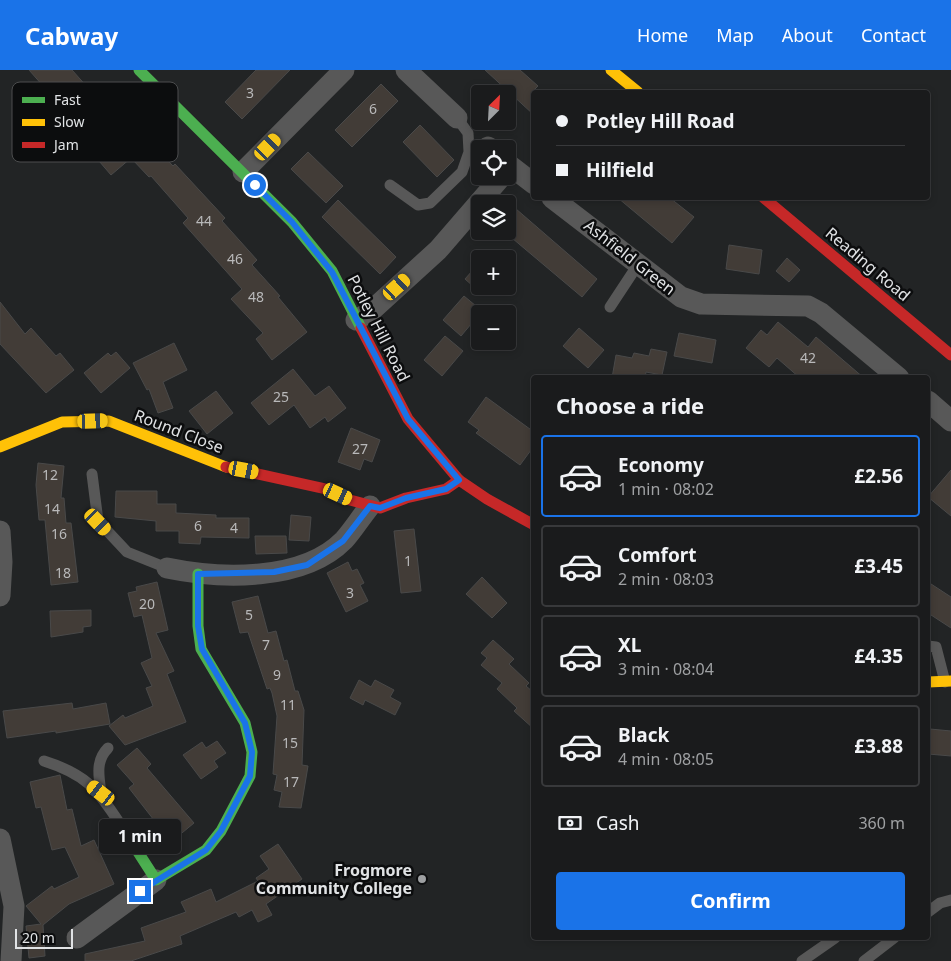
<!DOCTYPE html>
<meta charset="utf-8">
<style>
body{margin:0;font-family:"Noto Sans",sans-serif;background:#272829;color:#f1f3f6;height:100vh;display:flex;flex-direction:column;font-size:19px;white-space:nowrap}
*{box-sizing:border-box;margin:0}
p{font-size:16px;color:#9fa1a3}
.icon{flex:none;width:28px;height:28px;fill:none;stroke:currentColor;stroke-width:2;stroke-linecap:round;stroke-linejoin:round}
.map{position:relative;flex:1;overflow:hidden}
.details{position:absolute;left:531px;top:305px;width:399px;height:565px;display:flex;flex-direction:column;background:#1a1b1c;border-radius:5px;box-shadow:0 2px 8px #0003,0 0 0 1px #38393b}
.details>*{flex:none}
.top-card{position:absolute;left:531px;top:20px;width:399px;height:110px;border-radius:5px;box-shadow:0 2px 8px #0003,0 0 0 1px #38393b;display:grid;align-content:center;height:110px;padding:0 25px;background:#1a1b1c}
.needle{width:32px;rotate:24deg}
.fabs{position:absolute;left:471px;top:15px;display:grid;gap:10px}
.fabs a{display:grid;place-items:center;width:45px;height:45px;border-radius:5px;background:#1a1b1c;box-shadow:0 2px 8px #0003,0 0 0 1px #38393b;font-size:25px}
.scale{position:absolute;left:15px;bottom:12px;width:58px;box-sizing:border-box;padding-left:5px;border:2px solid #e1e3e5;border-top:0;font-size:14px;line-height:18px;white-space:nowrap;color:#e1e3e5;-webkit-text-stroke:4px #0c0d0e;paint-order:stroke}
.end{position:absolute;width:22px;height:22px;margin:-11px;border:6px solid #1a73e8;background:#fff;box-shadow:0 0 0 2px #fff}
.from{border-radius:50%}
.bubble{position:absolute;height:35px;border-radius:5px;background:#1a1b1c;box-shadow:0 2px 8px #0003,0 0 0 1px #38393b;font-size:16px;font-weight:700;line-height:35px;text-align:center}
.car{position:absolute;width:15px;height:30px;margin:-15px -8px;border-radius:6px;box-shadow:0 0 4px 1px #0007;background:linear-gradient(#f5c518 24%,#345 0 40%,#f5c518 0 76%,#345 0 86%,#f5c518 0)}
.top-card b{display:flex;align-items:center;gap:18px;height:48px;font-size:19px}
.top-card b+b{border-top:1px solid #38393b}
.top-card i{width:12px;height:12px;background:#f1f3f6}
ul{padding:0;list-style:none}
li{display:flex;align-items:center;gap:15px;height:82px;margin:0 10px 8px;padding:0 15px;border:2px solid #38393b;border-radius:5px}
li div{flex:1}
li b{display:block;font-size:19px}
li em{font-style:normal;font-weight:700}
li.current{border-color:#1a73e8}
li>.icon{width:45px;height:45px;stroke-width:1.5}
h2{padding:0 25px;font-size:22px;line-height:60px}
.pay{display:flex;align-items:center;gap:12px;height:55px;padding:0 25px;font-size:19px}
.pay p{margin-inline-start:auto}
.primary-button{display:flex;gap:10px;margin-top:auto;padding:10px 25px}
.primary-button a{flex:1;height:58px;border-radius:5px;background:#1a73e8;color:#fff;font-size:20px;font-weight:700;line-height:58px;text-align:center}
header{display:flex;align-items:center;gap:30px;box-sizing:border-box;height:70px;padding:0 25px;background:#1a73e8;color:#fff}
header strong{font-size:24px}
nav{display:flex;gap:28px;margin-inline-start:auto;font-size:18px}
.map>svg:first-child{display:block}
.building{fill:#423c37;stroke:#494949}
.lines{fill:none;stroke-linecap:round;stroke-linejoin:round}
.lane{stroke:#585858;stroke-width:11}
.street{stroke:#585858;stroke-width:21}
.fast{stroke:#4caf50;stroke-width:11}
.slow{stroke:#ffc107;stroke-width:11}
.jam{stroke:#c62828;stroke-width:11}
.route{stroke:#1a73e8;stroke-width:6}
.poi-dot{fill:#9ea0a2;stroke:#0c0d0e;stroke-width:2}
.labels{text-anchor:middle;stroke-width:5;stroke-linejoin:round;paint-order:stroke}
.number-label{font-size:14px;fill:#b9b9ba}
.street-label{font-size:16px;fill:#e1e3e5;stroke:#0c0d0e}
.poi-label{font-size:16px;font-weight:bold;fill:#e1e3e5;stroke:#0c0d0e;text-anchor:end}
.key{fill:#0c0d0e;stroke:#4c4d4e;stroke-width:1}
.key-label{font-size:14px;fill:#e1e3e5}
</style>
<header>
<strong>Cabway</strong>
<nav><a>Home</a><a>Map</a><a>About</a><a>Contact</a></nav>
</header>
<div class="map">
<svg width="951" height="891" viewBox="0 0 951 891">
<rect width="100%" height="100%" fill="#222425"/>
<g class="building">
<polygon points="29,0 72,0 129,64 135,60 152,80 155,77 173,96 175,94 225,148 222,151 257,190 252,195 280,226 278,227 307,262 272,290 256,269 263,263 231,229 242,219 183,153 188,148 151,106 149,107 131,88 111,105 99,91 107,83 81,55 78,59 66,45 58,52 48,41 45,43 32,28 44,17"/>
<polygon points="256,0 290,0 242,49 225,32"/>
<polygon points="485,0 520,0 538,16 534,20 534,45"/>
<polygon points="381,14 398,31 352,77 335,60"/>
<polygon points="420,55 454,90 437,107 403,72"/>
<polygon points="308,82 343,116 326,133 291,99"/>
<polygon points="618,128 670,128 694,147 672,173"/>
<polygon points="338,130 396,187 380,204 322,147"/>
<polygon points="508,132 597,209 582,227 506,163"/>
<polygon points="729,175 762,180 759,204 726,199"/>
<polygon points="787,188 800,200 789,212 776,201"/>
<polygon points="480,192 480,216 491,216 483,225 465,209"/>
<polygon points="464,226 482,241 461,266 443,250"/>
<polygon points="0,232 25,264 31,258 56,286 60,283 74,300 46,323 0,274"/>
<polygon points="778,252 808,277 816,267 864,308 800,308 777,288 769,297 746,278 761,260 767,265"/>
<polygon points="579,258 604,280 588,298 563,276"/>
<polygon points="679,263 716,270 712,293 674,286"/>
<polygon points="445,266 463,281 442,306 424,290"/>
<polygon points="174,273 187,300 163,312 173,338 158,343 149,319 147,320 133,293"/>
<polygon points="651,279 667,282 662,305 646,302 645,308 612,308 616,285 632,288 634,283 649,286"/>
<polygon points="116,282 130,298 101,323 84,303 108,283 111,286"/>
<polygon points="293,299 315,326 329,316 346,338 328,352 325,347 310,358 294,335 269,355 251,333"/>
<polygon points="216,321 233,343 207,364 189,341"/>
<polygon points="486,327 534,362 534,376 520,395 476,363 479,360 468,352"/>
<polygon points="351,358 380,370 372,392 364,389 360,400 338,392"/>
<polygon points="38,393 64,396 61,428 64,428 66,453 71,453 78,512 51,515 45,450 39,450 36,415"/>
<polygon points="951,400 951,446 928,427"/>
<polygon points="116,421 157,421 157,434 176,434 176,443 216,445 216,448 249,448 249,468 201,467 200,474 179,473 179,461 156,461 156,451 115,447"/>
<polygon points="291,445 311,447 309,471 289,470"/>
<polygon points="414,459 421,521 401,523 394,461"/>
<polygon points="255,466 286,466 287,483 256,484"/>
<polygon points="348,492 352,501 357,499 364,513 360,515 368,531 346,542 327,503"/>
<polygon points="482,507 507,533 492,548 466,524"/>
<polygon points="157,512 168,560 156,563 174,601 167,604 186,652 125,675 109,656 123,645 125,648 153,636 146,618 152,616 141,593 152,588 142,545 134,547 128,523 137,521 136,517"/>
<polygon points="928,512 951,527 951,558 928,543"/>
<polygon points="258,526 268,563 276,561 284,591 287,590 295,621 298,621 304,640 302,695 308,696 301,738 279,737 282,722 274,720 277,705 273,704 277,646 272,623 270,618 267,619 248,562 240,563 232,532"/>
<polygon points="91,540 91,556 83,557 83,562 51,567 50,541"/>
<polygon points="493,570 514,589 509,594 529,613 526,616 532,621 534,620 534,659 514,641 517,638 497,619 502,613 481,595 487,588 481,583"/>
<polygon points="359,610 371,617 375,610 394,620 390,627 401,633 395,645 365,630 363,635 350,628"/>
<polygon points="72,633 73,639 106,633 110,654 56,663 56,661 7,668 3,641"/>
<polygon points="930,659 951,661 951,686 928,684 928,666 930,667"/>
<polygon points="217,671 226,683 214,691 218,697 201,709 183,685 202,672 206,678"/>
<polygon points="137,678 151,694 147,698 194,753 171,772 129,718 134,714 117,695"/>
<polygon points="60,705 67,740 72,739 81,776 94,770 114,814 69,834 43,855 45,886 29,888 26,856 41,854 26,836 52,816 54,819 79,807 65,777 52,780 41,737 36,738 30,712"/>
<polygon points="278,774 302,809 266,834 272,845 258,852 252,840 239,847 236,842 180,866 182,874 131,891 85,891 85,884 145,871 141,858 186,842 181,832 211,819 216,832 258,811 256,808 269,799 260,786"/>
</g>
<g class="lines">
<g class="lane">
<polyline points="390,115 418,135 430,133 462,102 469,82 468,63 457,48"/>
<polyline points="610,237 639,193"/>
<polyline points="92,404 98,451 127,482 167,498"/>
<polyline points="928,576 936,577 945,612"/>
<path d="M44 691C85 704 97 718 120 754"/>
<path d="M101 723C99 707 95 691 108 678"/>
<polyline points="928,842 940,833 951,830"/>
<polyline points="802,891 835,868"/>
<polyline points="864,891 894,868"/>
</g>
<g class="street">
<polyline points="406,0 457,48"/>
<polyline points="488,77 491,79"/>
<polyline points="508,94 534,114"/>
<polyline points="243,102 344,0"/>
<polyline points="552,128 681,227 701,234 808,236 821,243 899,308"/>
<polyline points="356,250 370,242 438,180 502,106"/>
<polyline points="928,331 951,351"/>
<polyline points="0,461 2,492 0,526"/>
<path d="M167 498C220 509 303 512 344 470 353 460 361 447 370 436"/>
<polyline points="0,769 14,836 11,891"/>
<polyline points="77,868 156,810"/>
</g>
<g class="fast">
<polyline points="139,0 292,152 332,201 361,258"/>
<polyline points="120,754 156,810 206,780 221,761 250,706 252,682 245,653 201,579 198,556 198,504"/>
</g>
<g class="slow">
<polyline points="611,0 638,22"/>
<polyline points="0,377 62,352 109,351 226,397"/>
<polyline points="928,612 951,611"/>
</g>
<g class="jam">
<polyline points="764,128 951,285"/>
<polyline points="361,258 408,349 459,410 487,429 534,455"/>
<polyline points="226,397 326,419 350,430 380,438 406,428 446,419 459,410"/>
</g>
</g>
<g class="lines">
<polyline class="route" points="140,821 206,780 221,761 250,706 252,682 245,653 202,579 198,556 198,504 274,502 307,495 343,471 370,436 380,438 406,428 446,419 459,410 408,349 332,202 292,152 255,115"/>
</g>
<circle class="poi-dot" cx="422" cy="809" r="5"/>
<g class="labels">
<g class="number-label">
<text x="250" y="28">3</text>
<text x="373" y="44">6</text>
<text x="204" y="156">44</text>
<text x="235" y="194">46</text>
<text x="256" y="232">48</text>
<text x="808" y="293">42</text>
<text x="281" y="332">25</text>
<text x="360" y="384">27</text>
<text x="50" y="410">12</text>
<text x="52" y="444">14</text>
<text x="198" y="461">6</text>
<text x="234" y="463">4</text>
<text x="59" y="469">16</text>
<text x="408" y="496">1</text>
<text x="63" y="508">18</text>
<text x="350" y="528">3</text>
<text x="147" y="539">20</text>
<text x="249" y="550">5</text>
<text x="266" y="580">7</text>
<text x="277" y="610">9</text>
<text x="288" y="640">11</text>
<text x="290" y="678">15</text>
<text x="291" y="717">17</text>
</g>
<g class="street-label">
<text transform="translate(630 187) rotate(38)" y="6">Ashfield Green</text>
<text transform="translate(868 194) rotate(40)" y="6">Reading Road</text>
<text transform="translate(379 258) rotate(63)" y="6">Potley Hill Road</text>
<text transform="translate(179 361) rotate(21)" y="6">Round Close</text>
</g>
<g class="poi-label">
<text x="412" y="806">Frogmore<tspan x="412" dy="18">Community College</tspan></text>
</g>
</g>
<rect x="12" y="12" width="166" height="80" rx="8" class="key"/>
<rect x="22" y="27" width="23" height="6" fill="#4caf50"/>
<rect x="22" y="49" width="23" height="7" fill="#ffc107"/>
<rect x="22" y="72" width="23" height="6" fill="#c62828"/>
<g class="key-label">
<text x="54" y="35">Fast</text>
<text x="54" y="57">Slow</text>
<text x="54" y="80">Jam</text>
</g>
</svg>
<div class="fabs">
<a><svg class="needle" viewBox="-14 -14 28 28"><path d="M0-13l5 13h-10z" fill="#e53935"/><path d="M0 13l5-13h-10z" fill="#9fa1a3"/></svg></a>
<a><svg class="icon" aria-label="locate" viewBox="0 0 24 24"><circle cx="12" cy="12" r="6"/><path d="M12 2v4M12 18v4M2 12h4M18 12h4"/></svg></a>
<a><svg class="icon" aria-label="layers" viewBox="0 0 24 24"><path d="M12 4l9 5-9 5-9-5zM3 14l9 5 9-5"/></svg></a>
<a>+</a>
<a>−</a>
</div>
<div class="scale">20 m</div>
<i class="end from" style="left:255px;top:115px"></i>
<i class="end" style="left:140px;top:821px"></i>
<div class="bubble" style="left:99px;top:749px;width:82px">1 min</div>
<i class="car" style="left:268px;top:77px;rotate:44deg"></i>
<i class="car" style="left:397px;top:217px;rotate:48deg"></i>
<i class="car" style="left:93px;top:351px;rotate:88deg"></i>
<i class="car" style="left:244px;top:400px;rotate:101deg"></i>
<i class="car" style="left:338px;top:424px;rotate:115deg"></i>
<i class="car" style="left:98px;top:452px;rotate:136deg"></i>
<i class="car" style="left:101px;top:723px;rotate:307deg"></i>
<div class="top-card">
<b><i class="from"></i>Potley Hill Road</b>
<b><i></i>Hilfield</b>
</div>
<section class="details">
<h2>Choose a ride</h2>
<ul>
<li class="current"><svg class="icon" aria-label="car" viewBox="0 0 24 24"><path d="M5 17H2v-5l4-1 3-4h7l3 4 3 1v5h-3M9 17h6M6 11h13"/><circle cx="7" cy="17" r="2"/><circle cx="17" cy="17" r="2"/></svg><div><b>Economy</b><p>1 min · 08:02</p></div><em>£2.56</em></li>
<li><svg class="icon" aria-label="car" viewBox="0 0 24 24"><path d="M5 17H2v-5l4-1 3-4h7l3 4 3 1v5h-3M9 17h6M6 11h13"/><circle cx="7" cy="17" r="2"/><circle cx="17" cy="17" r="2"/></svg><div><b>Comfort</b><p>2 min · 08:03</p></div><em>£3.45</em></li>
<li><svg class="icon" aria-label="car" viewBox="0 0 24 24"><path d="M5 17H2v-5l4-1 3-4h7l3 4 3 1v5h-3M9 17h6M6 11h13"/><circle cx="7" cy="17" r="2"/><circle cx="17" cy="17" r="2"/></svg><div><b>XL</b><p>3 min · 08:04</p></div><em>£4.35</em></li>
<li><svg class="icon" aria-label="car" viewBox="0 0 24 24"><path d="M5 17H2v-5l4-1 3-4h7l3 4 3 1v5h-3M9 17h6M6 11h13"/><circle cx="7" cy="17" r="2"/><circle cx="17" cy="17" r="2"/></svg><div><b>Black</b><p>4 min · 08:05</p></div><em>£3.88</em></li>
</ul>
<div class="pay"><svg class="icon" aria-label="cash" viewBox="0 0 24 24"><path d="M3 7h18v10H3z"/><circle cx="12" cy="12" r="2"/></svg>Cash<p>360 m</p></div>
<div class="primary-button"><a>Confirm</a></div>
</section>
</div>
